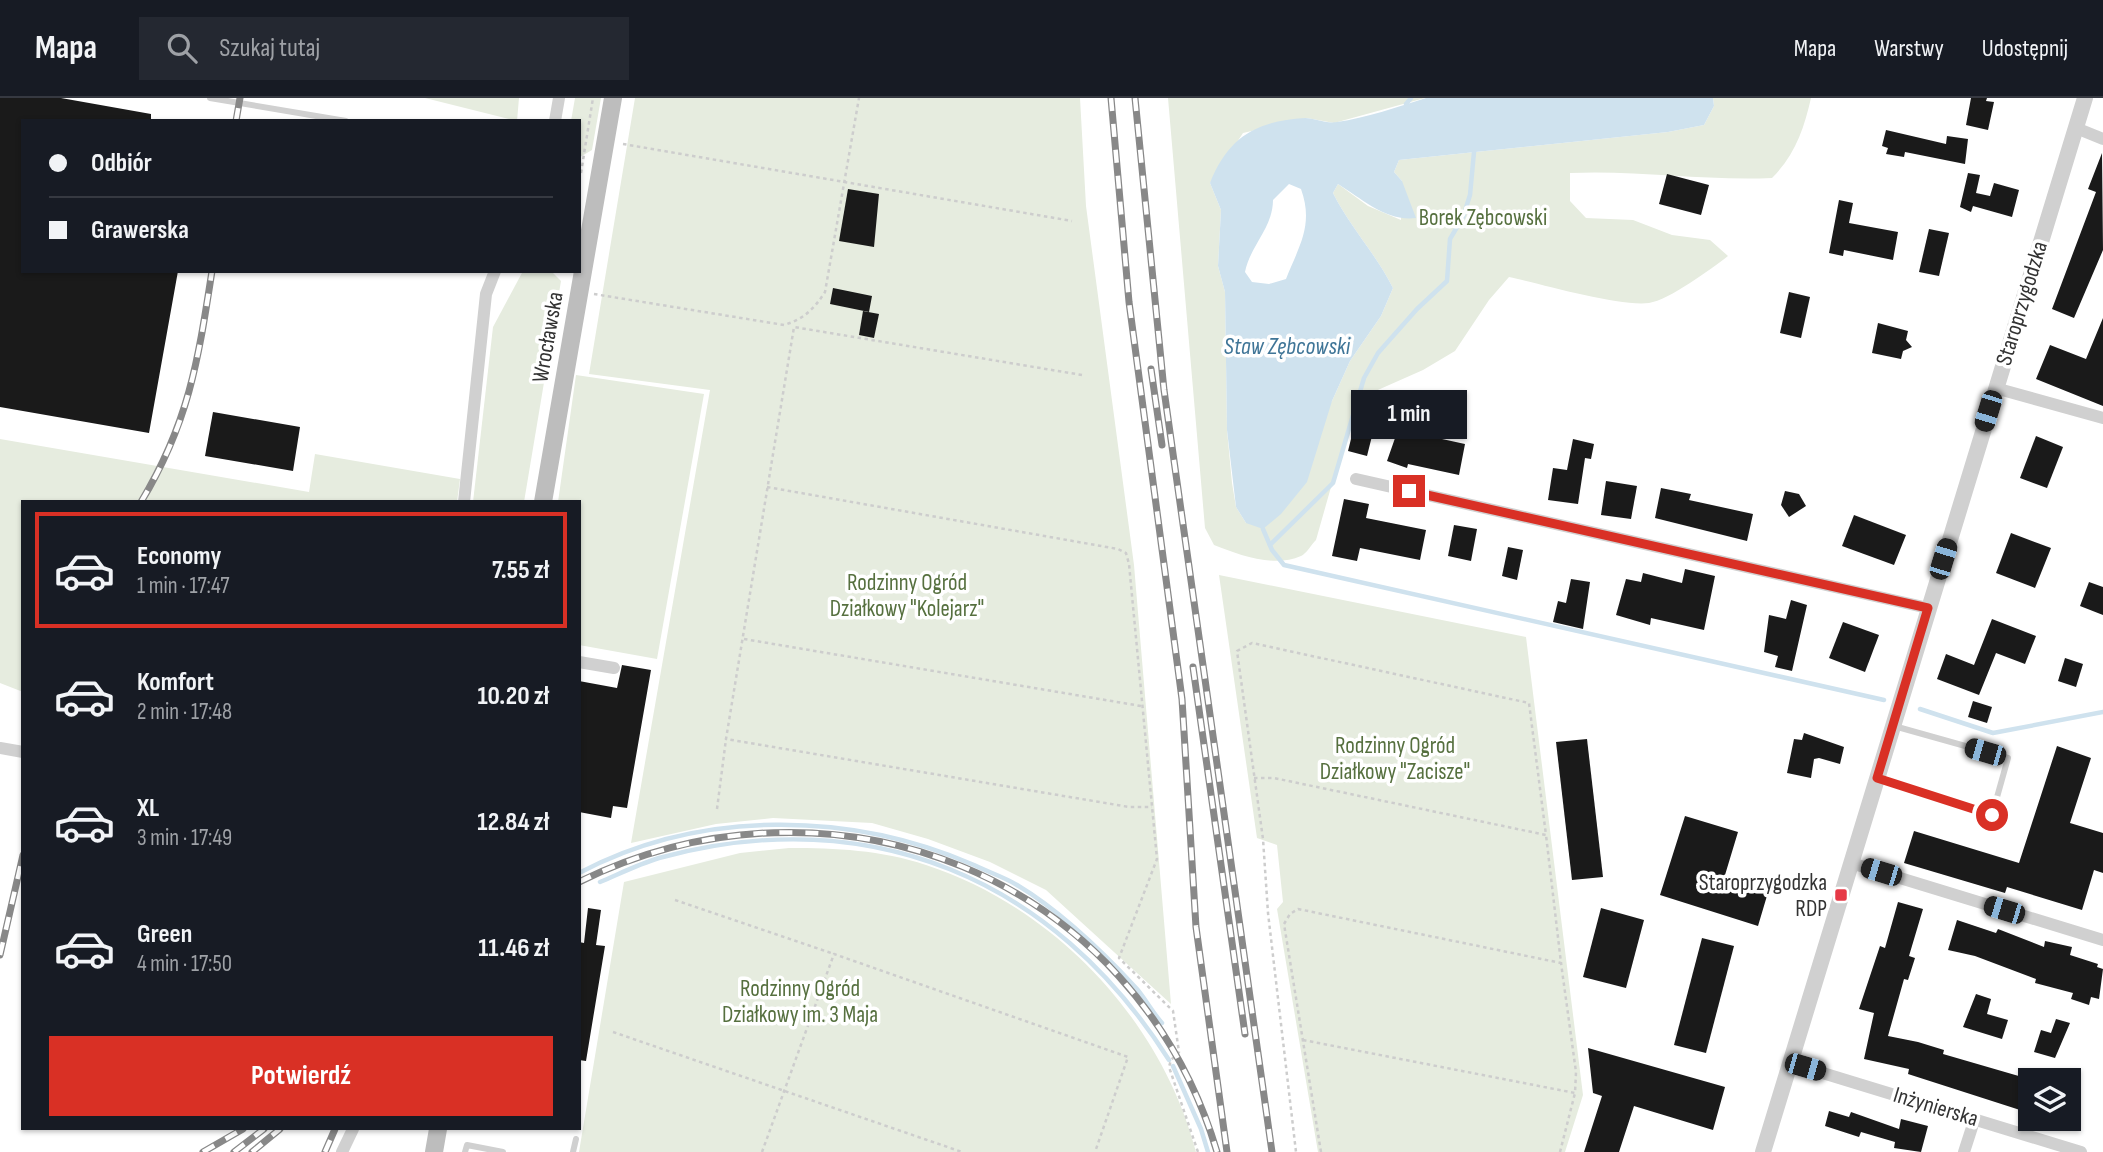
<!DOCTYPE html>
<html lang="pl">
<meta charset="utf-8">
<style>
body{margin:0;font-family:"Sofia Sans Condensed",sans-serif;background:#242831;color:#f1f3f6;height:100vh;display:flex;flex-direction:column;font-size:26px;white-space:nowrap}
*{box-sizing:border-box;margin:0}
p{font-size:23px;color:#9ea1a6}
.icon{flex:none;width:38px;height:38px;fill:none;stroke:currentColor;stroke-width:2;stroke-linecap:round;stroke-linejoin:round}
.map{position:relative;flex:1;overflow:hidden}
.sheet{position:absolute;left:21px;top:402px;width:560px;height:630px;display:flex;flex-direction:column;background:#171b24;border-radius:0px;box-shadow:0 2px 5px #0004}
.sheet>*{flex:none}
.banner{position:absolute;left:21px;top:21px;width:560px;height:154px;border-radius:0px;box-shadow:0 2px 5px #0004;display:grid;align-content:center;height:154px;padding:0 28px;background:#171b24}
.tools{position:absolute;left:2018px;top:970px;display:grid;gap:14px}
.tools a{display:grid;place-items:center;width:63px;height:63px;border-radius:0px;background:#171b24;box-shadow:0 2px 5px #0004;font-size:35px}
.end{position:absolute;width:32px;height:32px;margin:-16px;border:9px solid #d93025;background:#fff;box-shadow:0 0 0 4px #fff}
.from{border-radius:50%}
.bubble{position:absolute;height:49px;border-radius:0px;background:#171b24;box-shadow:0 2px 5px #0004;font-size:23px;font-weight:700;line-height:49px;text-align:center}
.car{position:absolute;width:21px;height:42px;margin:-21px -10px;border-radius:9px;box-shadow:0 0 5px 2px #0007;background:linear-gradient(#222 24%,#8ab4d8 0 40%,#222 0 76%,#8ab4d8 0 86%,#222 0)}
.banner b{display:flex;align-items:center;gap:24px;height:66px;font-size:26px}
.banner b+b{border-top:2px solid #363941}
.banner i{width:18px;height:18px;background:#f1f3f6}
ul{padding:12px 0 0;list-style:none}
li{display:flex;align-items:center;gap:21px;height:116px;margin:0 14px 10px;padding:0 14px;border:4px solid transparent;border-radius:0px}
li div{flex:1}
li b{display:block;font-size:26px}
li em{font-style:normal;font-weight:700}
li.on{border-color:#d93025}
li>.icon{width:63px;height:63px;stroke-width:1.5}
.cta{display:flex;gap:14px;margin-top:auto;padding:14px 28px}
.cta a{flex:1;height:80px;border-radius:0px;background:#d93025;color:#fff;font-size:28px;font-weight:700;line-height:80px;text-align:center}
header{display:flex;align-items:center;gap:42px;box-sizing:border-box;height:98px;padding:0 35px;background:#171b24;border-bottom:2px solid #363941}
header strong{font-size:33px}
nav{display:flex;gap:38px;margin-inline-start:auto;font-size:24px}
.search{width:490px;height:63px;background:#242831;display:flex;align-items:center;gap:18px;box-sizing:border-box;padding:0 24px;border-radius:0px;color:#9ea1a6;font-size:26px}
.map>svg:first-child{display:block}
.green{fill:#e6ecdf}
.water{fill:#cfe2ee;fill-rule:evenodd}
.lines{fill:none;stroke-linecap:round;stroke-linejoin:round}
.stream{stroke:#cfe2ee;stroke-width:4.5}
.building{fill:#1a1a1a}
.path{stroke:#cdcdcd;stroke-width:2.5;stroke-dasharray:3.5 3.5;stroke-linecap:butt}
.service{stroke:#d0d0d0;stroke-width:6}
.minor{stroke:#d0d0d0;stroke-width:12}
.tertiary{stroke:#d0d0d0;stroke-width:16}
.secondary{stroke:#bdbdbd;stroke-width:18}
.rail-casing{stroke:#888;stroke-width:7}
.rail{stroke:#fff;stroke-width:4.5;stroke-dasharray:13;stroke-linecap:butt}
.route{stroke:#d93025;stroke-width:9}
.poi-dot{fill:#e63946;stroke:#fff;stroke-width:2.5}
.labels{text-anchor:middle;stroke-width:7;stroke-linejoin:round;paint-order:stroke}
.park-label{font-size:23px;fill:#56703f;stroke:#fff}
.street-label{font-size:23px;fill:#333;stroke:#fff}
.poi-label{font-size:23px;fill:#333;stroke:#fff;text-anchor:end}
.water-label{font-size:24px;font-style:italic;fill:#3f7597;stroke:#fff}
</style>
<header>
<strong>Mapa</strong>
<div class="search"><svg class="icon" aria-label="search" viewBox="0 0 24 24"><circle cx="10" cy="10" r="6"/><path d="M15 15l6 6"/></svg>Szukaj tutaj</div>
<nav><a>Mapa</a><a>Warstwy</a><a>Udostępnij</a></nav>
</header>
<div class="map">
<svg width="2103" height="1054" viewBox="0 0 2103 1054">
<rect width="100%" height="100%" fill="#fff"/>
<g class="green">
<polygon points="425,0 519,0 517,23"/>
<polygon points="575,0 601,0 592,52 580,59 579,23 571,23"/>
<polygon points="635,0 1080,0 1086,108 1134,467 1171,906 1046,792 990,764 928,741 872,725 773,720 716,726 631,745 710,292 589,276"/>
<path d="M1168 0H1425L1334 25 1307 20 1243 35 1210 85 1221 112 1218 168 1225 194 1227 332 1232 385 1236 409 1246 425 1332 303 1350 263 1381 218 1393 190C1376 156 1350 129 1333 95L1338 86 1368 108 1401 122 1402 83 1394 74 1399 62 1668 34 1704 27 1714 8 1713 0H1811C1804 31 1795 57 1772 80 1705 83 1638 72 1570 75V103L1586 120 1633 122 1672 137 1710 142 1728 158C1711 171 1669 202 1649 205 1620 209 1541 186 1509 179L1489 202 1455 253 1423 272 1371 295 1354 308 1316 442C1311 447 1306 456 1301 458 1274 470 1239 457 1214 447L1205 430Z"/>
<polygon points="523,173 551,173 561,183 524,404 473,404 493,229"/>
<polygon points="576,277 704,296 657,561 579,547 579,404 558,404"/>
<polygon points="0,341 309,394 315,356 460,381 457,404 23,404 23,594 0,585"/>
<polygon points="1219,477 1526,539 1583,997 1565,1054 1318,1054 1277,811 1283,804 1277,747 1257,740"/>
<path d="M789 750C836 750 881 752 926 767 1055 809 1162 923 1196 1054H579L624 784 740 755Z"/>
</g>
<path class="water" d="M1426 0H1713L1714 8 1704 27 1668 34 1399 62 1394 74 1402 83 1416 120C1387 124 1362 101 1338 86L1333 95C1350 129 1376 156 1393 190L1381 218 1350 263 1332 303 1307 384 1281 416 1263 431 1246 425 1236 409 1227 332 1225 194 1218 168 1221 112 1210 85C1228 40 1255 23 1305 20 1315 20 1326 26 1337 24 1366 20 1397 9 1426 0ZM1289 86 1301 91C1314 127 1299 148 1286 181L1269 186 1252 184 1245 174C1250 148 1273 130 1273 102Z"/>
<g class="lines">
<g class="stream">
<polyline points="1406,6 1411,0"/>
<polyline points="1263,431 1272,452 1284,467 1884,602"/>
<polyline points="1270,447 1333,385 1364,280 1378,255 1417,211 1447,183 1450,141 1463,119 1470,97 1474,54"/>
<polyline points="1920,611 1993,635 2103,614"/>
<path d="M579 775C700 711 850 713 974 767 988 774 1004 779 1017 787 1062 814 1102 853 1137 891 1146 902 1153 915 1162 925"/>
<path d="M600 784C619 776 639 766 659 760 869 703 1053 779 1169 962"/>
<polyline points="1173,968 1201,1031 1208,1054"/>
</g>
</g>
<g class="building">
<polygon points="0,0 61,0 151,16 151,23 23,23 23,173 178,173 149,335 0,309"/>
<polygon points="1971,0 1987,0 1986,3 1994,4 1988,32 1966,27"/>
<polygon points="1886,32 1946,46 1947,38 1968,41 1965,66 1905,54 1904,59 1886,56 1888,50 1882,48"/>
<polygon points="2102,55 2103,152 2074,220 2052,211 2096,94 2088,91"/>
<polygon points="1968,75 1980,77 1976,95 1990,98 1994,85 2019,92 2012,119 1973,108 1971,114 1960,109"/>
<polygon points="1667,76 1709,87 1701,117 1659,106"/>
<polygon points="848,91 879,96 874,149 839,143"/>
<polygon points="1839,102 1853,105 1849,125 1898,134 1893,162 1844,152 1843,158 1829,155"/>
<polygon points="1929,131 1949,135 1939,178 1919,174"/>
<polygon points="833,190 872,198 869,214 830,206"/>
<polygon points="1789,194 1810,199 1801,240 1780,235"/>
<polygon points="863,213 879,216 874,240 859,237"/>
<polygon points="2103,220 2103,308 2036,281 2050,247 2086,261"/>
<polygon points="1878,225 1908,233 1906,242 1912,249 1903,253 1901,261 1872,255"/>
<polygon points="213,314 300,329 293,373 205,358"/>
<polygon points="1357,317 1376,322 1367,358 1348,353"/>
<polygon points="1401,323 1421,330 1419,336 1465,346 1459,377 1408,366 1407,370 1387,363"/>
<polygon points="2036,338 2063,349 2047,390 2020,380"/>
<polygon points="1573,341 1594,346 1591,361 1585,360 1578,406 1548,402 1553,370 1567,372"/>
<polygon points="1606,383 1637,388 1631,421 1601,417"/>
<polygon points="1661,390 1691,396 1689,402 1753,416 1747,443 1655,420"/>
<polygon points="1785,393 1799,396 1806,408 1789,419 1781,407"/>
<polygon points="1344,401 1369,406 1366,420 1426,432 1420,462 1360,450 1357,463 1332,458"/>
<polygon points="1854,417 1906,437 1894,467 1842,448"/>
<polygon points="1454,427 1477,431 1471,463 1448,458"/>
<polygon points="2011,435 2051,450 2035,490 1996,475"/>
<polygon points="1508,449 1523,452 1517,482 1502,478"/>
<polygon points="1685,471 1715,478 1704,532 1651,520 1650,527 1616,517 1626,481 1641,484 1643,475 1682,485"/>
<polygon points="1571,481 1590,484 1583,531 1553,524 1558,503 1566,505"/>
<polygon points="2089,484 2103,489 2103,517 2080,508"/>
<polygon points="1791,502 1807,507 1792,573 1775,569 1778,558 1764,554 1769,517 1786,521"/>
<polygon points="1992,521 2036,538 2025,566 1996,555 1979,597 1937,581 1946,556 1974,567"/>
<polygon points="1843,524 1879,537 1865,574 1829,560"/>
<polygon points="2065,560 2083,566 2076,589 2058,583"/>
<polygon points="622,567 651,572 627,710 613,708 611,720 579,714 579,583 617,590"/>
<polygon points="1973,603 1992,609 1987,625 1968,619"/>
<polygon points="1804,635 1844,649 1840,666 1819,660 1814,661 1811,680 1787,675 1794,641 1802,642"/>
<polygon points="1587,641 1603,779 1572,782 1556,644"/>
<polygon points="2057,648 2091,660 2070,725 2103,735 2103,775 2094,772 2082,812 2007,789 2005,795 1904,765 1914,733 2019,765"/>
<polygon points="1685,718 1738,734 1725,777 1769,791 1758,828 1660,797"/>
<polygon points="1898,804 1923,811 1909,858 1915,860 1908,882 1904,881 1888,938 1918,944 1944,952 1943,956 2029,981 2020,1012 1908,976 1909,971 1864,961 1874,915 1859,911 1880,848 1885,850"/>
<polygon points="588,810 601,812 596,847 605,848 586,963 579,962 579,844 584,845"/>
<polygon points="1601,810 1644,822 1626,890 1583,879"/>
<polygon points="1957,822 1996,835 1998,831 2044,849 2045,843 2072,849 2070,857 2098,866 2097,869 2103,871 2099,901 2091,899 2089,907 2071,901 2073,895 2035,885 2036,881 1975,858 1948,852"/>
<polygon points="1702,840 1734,848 1706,955 1674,947"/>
<polygon points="1976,896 1991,901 1987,916 2008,922 2002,941 1963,929"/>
<polygon points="2056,921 2070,925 2055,960 2034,954 2041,932 2051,935"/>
<polygon points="1588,950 1725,989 1713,1032 1634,1008 1619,1054 1584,1054 1602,998 1593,995"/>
<polygon points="1829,1013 1849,1019 1851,1014 1899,1031 1901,1021 1928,1028 1921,1054 1894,1050 1895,1044 1861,1034 1859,1039 1825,1028"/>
</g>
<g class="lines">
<g class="path">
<polyline points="623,46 1072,123"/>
<polyline points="581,75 593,0"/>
<path d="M594 196 784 227C804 221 814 211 825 194L859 0"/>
<polyline points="1082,277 794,229 726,641 1129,709 1152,709"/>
<polyline points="767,389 1118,451 1126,455 1129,466 1157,761 1119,860 1173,913 1179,954 1171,962 1169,969 1198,1054"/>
<polyline points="744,541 1141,608"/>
<polyline points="1254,680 1274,680 1546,737 1529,605 1252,545 1237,553 1263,741 1268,815 1296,1054"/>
<polyline points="717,711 726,641"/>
<polyline points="675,802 834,856"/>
<polyline points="613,934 962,1054"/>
<polyline points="1303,942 1575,995 1576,974 1561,865"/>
<polyline points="762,1054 834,856 1128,959 1095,1054"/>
<polyline points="1321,1054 1284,826 1290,816 1298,811 1561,865 1546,737"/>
<polyline points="1560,1054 1575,995"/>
</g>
<g class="service">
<polyline points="210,0 346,23"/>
<polyline points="1879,681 1992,717 2008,660 1894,628"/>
<polyline points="465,1054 467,1047 503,1054"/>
<polyline points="573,1054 576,1041"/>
</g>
<g class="minor">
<polyline points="555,23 559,0"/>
<polyline points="2076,30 2103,41"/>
<polyline points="1995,290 2103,320"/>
<polyline points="1356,381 1928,510"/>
<polyline points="464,404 486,196 495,173"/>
<polyline points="579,564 614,570"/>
<polyline points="0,650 23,654"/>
<polyline points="1851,765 2103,842"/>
<polyline points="1790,965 2081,1054"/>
<polyline points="342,1054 353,1031"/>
<polyline points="1964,1054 1975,1020"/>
</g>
<polyline class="tertiary" points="1763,1054 2085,0"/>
<g class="secondary">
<polyline points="543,404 613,0"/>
<polyline points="434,1054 438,1031"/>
</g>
<g class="rail-casing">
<g id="rail">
<polyline points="1111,0 1129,204 1182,601 1196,829 1227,1054"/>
<polyline points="1135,0 1164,292 1272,1054"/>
<polyline points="236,23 240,0"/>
<polyline points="1151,271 1162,347"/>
<path d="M141 404C189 324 198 263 212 173"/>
<polyline points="1193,569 1245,936"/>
<path d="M579 784C833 659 1135 778 1217 1054"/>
<polyline points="0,857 23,757"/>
<polyline points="203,1054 243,1031"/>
<polyline points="234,1054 264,1031"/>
<polyline points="252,1054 280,1031"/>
<polyline points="325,1054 335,1031"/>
</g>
</g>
<use href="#rail" class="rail"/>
</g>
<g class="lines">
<polyline class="route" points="1409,393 1928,510 1877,680 1992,717"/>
</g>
<rect class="poi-dot" x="1834" y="790" width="14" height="14" rx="3.5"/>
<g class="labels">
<g class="park-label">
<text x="1483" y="127">Borek Zębcowski</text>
<text x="907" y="492">Rodzinny Ogród<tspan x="907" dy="26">Działkowy "Kolejarz"</tspan></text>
<text x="1395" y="655">Rodzinny Ogród<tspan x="1395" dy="26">Działkowy "Zacisze"</tspan></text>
<text x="800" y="898">Rodzinny Ogród<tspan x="800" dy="26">Działkowy im. 3 Maja</tspan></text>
</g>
<g class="street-label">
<text transform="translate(2021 205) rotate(-73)" y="8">Staroprzygodzka</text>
<text transform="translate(547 239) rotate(-80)" y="8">Wrocławska</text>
<text transform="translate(1936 1008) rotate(17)" y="8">Inżynierska</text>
</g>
<g class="poi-label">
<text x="1827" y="792">Staroprzygodzka<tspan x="1827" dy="26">RDP</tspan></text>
</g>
<g class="water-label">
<text x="1287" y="256">Staw Zębcowski</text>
</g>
</g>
</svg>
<div class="tools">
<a><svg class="icon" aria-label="layers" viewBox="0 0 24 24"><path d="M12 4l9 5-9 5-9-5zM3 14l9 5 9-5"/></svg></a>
</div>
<i class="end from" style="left:1992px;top:717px"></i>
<i class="end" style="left:1409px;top:393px"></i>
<div class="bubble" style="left:1351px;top:292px;width:116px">1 min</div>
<i class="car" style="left:1988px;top:313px;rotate:197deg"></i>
<i class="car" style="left:1943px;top:461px;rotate:17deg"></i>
<i class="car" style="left:1985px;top:654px;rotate:286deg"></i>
<i class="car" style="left:1881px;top:774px;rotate:287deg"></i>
<i class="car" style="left:2004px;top:812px;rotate:287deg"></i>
<i class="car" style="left:1805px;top:969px;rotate:106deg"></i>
<div class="banner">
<b><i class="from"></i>Odbiór</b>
<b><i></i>Grawerska</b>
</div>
<section class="sheet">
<ul>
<li class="on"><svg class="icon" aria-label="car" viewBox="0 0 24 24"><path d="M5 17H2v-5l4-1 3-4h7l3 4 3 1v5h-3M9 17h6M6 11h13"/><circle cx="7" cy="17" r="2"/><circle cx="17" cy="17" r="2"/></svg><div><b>Economy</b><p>1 min · 17:47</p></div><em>7.55 zł</em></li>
<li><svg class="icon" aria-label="car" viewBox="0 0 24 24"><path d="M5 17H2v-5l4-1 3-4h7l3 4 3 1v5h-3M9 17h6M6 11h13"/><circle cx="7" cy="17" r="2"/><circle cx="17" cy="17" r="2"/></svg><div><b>Komfort</b><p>2 min · 17:48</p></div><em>10.20 zł</em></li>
<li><svg class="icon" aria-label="car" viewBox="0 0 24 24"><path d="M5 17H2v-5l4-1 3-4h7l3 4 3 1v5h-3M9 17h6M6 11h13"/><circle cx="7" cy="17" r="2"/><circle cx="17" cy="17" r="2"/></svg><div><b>XL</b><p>3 min · 17:49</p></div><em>12.84 zł</em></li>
<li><svg class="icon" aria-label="car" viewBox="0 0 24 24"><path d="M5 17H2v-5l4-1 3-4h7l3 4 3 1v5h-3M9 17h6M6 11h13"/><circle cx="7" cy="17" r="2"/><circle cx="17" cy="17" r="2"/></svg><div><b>Green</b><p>4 min · 17:50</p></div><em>11.46 zł</em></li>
</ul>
<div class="cta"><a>Potwierdź</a></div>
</section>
</div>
